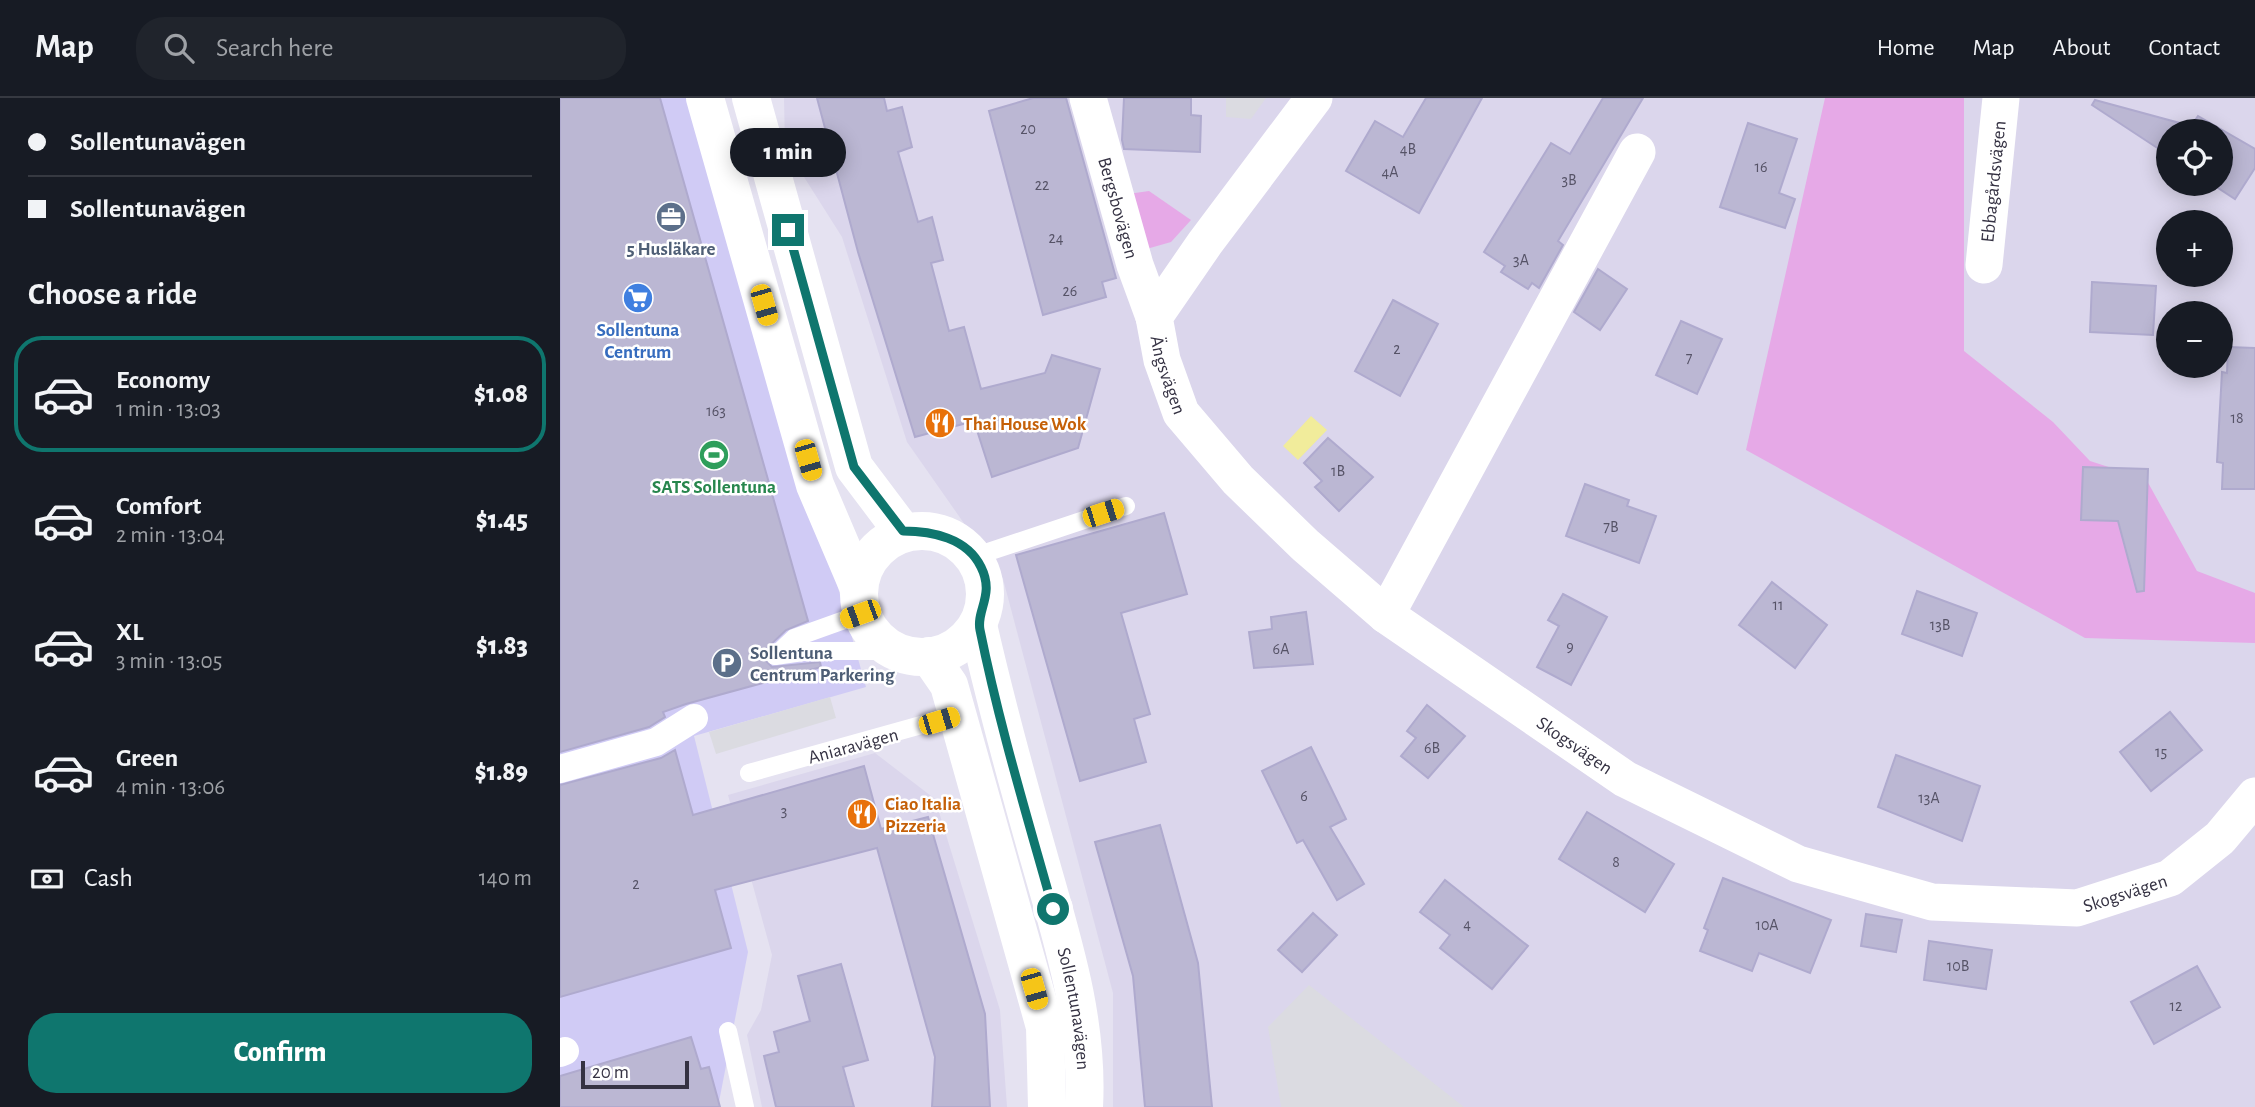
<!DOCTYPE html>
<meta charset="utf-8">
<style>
body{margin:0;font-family:"Alegreya Sans",sans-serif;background:#20242c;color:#f1f3f6;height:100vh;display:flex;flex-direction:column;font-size:26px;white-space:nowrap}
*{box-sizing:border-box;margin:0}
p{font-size:23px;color:#9ea1a6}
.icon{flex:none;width:38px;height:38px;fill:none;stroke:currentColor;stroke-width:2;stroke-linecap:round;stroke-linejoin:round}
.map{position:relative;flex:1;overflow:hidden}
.details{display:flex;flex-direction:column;background:#171b24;width:560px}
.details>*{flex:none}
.hud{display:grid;align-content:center;height:154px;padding:0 28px;background:#171b24}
.buttons{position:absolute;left:1596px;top:21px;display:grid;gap:14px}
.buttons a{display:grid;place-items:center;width:77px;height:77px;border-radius:50%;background:#171b24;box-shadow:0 4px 18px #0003;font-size:35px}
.scale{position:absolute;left:21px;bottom:18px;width:108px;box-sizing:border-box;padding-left:7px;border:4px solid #353243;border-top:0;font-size:19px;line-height:24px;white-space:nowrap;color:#353243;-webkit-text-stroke:5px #fff;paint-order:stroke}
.end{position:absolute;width:32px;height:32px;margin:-16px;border:9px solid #0f766e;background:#fff;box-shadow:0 0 0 4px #fff}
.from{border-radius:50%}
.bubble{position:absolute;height:49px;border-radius:24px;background:#171b24;box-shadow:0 4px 18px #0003;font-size:23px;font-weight:800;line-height:49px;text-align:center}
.car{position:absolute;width:21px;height:42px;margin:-21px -10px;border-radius:9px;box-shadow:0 0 5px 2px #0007;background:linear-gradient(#f5c518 24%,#345 0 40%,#f5c518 0 76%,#345 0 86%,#f5c518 0)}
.hud b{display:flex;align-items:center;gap:24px;height:66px;font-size:26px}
.hud b+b{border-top:2px solid #363941}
.hud i{width:18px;height:18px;background:#f1f3f6}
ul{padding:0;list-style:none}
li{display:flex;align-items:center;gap:21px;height:116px;margin:0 14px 10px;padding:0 14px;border:4px solid transparent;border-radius:28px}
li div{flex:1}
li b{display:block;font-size:26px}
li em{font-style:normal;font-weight:800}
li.active{border-color:#0f766e}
li>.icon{width:63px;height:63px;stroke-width:1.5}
h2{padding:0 28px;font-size:32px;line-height:84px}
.pay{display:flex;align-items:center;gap:18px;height:77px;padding:0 28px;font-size:26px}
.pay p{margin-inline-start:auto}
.cta{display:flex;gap:14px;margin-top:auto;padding:14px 28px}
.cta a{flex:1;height:80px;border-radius:28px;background:#0f766e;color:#fff;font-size:28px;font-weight:800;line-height:80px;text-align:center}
header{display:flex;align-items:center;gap:42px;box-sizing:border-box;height:98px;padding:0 35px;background:#171b24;border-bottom:2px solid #363941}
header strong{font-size:33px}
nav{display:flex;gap:38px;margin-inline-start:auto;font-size:24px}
.search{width:490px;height:63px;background:#20242c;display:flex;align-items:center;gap:18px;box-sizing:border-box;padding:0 24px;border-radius:28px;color:#9ea1a6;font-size:26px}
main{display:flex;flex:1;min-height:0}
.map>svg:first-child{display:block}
.residential{fill:#dbd6ec;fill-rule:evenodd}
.commercial{fill:#d0cbf5}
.green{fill:#e6a9e7}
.parking{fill:#dbdbe1}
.water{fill:#f1ec9b}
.building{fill:#bbb7d3;stroke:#afaace;stroke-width:2}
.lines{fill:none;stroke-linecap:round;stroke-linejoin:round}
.service{stroke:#fff;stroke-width:18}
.pedestrian{stroke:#fff;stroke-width:28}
.minor{stroke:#fff;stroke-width:37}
.tertiary{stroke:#fff;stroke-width:38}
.route{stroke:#0f766e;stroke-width:9}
.labels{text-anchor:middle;stroke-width:5;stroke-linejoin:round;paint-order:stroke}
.number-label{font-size:16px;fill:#565367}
.street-label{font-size:19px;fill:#353243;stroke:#fff}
.service-label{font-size:19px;font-weight:bold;fill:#4e5e75;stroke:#fff}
.shop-label{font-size:19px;font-weight:bold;fill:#366cbe;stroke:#fff}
.food-label{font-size:19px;font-weight:bold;fill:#c56008;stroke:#fff;text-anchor:start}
.leisure-label{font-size:19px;font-weight:bold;fill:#27864d;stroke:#fff}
</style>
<header>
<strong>Map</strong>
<div class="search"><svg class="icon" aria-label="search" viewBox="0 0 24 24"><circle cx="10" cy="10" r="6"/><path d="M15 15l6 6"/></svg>Search here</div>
<nav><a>Home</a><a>Map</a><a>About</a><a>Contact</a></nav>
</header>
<main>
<section class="details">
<div class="hud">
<b><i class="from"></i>Sollentunavägen</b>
<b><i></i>Sollentunavägen</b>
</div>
<h2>Choose a ride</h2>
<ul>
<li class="active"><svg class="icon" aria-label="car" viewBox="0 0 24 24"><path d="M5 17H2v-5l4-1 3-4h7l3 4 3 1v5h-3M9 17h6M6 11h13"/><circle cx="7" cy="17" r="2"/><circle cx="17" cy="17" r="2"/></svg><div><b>Economy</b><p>1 min · 13:03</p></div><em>$1.08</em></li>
<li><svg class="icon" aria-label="car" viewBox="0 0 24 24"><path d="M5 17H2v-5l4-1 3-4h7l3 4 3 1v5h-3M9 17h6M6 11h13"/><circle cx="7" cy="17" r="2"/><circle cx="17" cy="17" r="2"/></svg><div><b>Comfort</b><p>2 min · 13:04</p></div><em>$1.45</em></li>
<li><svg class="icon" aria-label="car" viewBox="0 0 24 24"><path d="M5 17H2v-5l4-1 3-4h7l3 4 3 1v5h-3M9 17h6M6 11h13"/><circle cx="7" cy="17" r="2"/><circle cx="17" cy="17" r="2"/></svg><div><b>XL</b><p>3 min · 13:05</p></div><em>$1.83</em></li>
<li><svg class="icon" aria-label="car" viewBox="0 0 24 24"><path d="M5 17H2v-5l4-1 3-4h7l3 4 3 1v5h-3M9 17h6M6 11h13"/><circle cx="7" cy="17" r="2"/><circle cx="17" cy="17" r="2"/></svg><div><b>Green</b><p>4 min · 13:06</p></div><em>$1.89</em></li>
</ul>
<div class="pay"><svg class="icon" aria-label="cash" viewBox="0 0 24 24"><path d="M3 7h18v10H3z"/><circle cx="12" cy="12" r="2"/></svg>Cash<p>140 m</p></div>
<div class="cta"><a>Confirm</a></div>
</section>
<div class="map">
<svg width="1695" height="1009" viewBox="0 0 1695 1009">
<rect width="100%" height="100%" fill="#e5e2f1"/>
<g class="residential">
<path d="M224 0H1695V1009H553V895L443 481 347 344 282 139 225 49ZM1608 33H1661V86H1608ZM1608 124H1661V177H1608ZM1608 215H1661V268H1608Z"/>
<polygon points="315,655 375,701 440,912 447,1009 202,1009 187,937 201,912 212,857 168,697"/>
</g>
<polygon class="commercial" points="0,0 140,0 306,589 134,638 188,854 158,1009 0,1009"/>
<g class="green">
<polygon points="1265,0 1404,0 1404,253 1493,324 1530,363 1586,381 1637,473 1695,495 1695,545 1525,540 1186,352"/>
<polygon points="589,93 631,122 611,144 583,152 568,96"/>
</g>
<g class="parking">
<polygon points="666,0 706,0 691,21 666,19"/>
<polygon points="270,599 276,620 156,656 149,634"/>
<polygon points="749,887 904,1009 721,1009 708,929"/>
</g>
<polygon class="water" points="751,318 767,332 738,362 723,348"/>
<g class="building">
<polygon points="0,0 100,0 248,523 226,532 207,550 204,561 212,569 260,564 261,569 126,606 103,614 105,619 89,629 0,654"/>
<polygon points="257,0 324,0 327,13 342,9 352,49 338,54 358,124 372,119 383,162 371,165 389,233 404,229 421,291 485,275 492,257 540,271 518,350 432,379 414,323 355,339 298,154"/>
<polygon points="473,0 506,0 556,180 542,184 546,199 483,217 429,13"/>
<polygon points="564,0 631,0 631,17 641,18 640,54 564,51 562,42"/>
<polygon points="866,0 922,0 859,115 786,73 815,23 843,39"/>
<polygon points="1043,0 1083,0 998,143 1003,147 979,190 972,185 968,191 941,174 945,168 924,154 991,45 1010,56"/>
<polygon points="1535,2 1631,28 1638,18 1695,51 1695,70 1675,101 1652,86 1661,86 1661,33 1608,33 1608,57 1532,7"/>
<polygon points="1188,25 1237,41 1219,95 1235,101 1225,130 1160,109"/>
<polygon points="1038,171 1067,191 1040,232 1014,214"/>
<polygon points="1532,184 1596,188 1593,237 1530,234"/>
<polygon points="833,202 878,226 840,298 795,273"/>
<polygon points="1121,223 1162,241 1137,296 1096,277"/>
<polygon points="1668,249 1695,250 1695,391 1662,391 1663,365 1657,364 1662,274 1667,275"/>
<polygon points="768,340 813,379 779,413 755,389 762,383 744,365"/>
<polygon points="1523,369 1588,371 1584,493 1577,494 1558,423 1521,422"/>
<polygon points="1025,386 1069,402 1067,408 1096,418 1079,465 1006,438"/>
<polygon points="604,415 627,496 561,515 590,616 574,621 586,664 520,683 456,457"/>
<polygon points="1212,484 1267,527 1235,570 1179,527"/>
<polygon points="1357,493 1417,515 1402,558 1342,536"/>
<polygon points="1003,496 1047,519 1011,587 977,569 999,528 988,522"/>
<polygon points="746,514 753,566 694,570 689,534 712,531 711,519"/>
<polygon points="867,607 905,638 868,680 841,658 856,640 847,633"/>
<polygon points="1610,614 1642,652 1591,693 1560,654"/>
<polygon points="751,649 786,721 770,729 804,786 777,802 743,742 737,745 702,673"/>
<polygon points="115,652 133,717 304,668 321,731 368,719 425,916 430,1009 372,1009 375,959 317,750 155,792 171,850 0,899 0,687 101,660"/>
<polygon points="1336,657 1420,688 1402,743 1318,709"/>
<polygon points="1027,714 1114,766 1085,814 999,761"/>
<polygon points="600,727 638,865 652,1009 585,1009 573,878 535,744"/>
<polygon points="1163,780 1271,822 1250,875 1199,855 1192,873 1140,853 1148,832 1144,830"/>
<polygon points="885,782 968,848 932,891 880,850 890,837 860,814"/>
<polygon points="753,815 777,837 742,874 718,852"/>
<polygon points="1306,816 1342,822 1336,854 1301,848"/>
<polygon points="1369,843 1432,852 1426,891 1364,882"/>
<polygon points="281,866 308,962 283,969 294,1009 216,1009 204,958 219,954 214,934 250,923 238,878"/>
<polygon points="1637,868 1660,909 1594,946 1571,904"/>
<polygon points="131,939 141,971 149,969 160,1009 0,1009 0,978"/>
</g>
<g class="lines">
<g class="service">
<polyline points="413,459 566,408"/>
<polyline points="215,558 250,553 334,553"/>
<polyline points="215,558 234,540 301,516"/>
<polyline points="189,675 397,617"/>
<polyline points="168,933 185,1009"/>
</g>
<g class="pedestrian">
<polyline points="0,671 96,644 134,620"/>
<polyline points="0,955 5,953"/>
</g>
<g class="minor">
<path id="s1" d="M528 0 575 167 594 219"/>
<path id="s2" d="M754 0 645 145 594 219 602 262 621 315 678 382 745 447 826 517"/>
<path id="s3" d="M1077 54 826 517 1065 681 1238 766 1372 804 1517 810 1610 780 1660 740 1695 698"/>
<path id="s4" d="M1424 167 1441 0"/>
</g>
<g class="tertiary">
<polyline points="145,0 255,387 298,488"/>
<polyline points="191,0 294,369 343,434"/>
<circle cx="362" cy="496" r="63"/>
<path id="s5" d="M418 527C435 601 455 675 476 749 500 835 529 919 524 1009"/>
<polyline points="369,558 389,587 485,929 487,1009"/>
</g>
</g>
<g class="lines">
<path class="route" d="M228 132 294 369 343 433C372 433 407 440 421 469 435 497 416 512 420 532 439 626 467 718 493 811"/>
</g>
<defs>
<g id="office-disc" transform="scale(1.575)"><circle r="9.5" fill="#5c6f8a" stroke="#fff"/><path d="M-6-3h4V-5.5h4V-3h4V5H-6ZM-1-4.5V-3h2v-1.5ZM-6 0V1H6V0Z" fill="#fff"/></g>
<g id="supermarket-disc" transform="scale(1.575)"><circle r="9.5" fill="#3f7fe0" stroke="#fff"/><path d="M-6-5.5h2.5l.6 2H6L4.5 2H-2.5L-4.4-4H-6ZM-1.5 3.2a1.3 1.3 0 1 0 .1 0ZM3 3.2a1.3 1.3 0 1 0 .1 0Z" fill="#fff"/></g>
<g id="restaurant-disc" transform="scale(1.575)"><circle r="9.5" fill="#e8710a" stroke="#fff"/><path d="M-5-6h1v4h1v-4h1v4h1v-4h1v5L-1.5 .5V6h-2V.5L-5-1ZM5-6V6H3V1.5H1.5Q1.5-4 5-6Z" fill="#fff"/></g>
<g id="stadium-disc" transform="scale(1.575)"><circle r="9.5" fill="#2e9e5b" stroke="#fff"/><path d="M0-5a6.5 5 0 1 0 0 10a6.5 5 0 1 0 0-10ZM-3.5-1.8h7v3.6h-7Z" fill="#fff"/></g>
<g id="parking-disc" transform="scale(1.575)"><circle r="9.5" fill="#5c6f8a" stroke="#fff"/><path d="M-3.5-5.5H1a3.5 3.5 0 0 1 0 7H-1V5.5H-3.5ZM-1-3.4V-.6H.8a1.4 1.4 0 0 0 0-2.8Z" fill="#fff"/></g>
</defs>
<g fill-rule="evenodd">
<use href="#office-disc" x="111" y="119"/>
<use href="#supermarket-disc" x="78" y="200"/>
<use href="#restaurant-disc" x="380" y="325"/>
<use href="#stadium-disc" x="154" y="357"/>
<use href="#parking-disc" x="167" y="565"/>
<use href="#restaurant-disc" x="302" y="716"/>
</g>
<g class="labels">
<g class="number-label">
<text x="468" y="36">20</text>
<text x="848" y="56">4B</text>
<text x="1201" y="74">16</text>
<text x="830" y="79">4A</text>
<text x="1009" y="87">3B</text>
<text x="482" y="92">22</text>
<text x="496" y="145">24</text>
<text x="961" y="167">3A</text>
<text x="510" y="198">26</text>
<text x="837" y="256">2</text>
<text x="1129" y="265">7</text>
<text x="156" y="318">163</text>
<text x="1677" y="325">18</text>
<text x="778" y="378">1B</text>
<text x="1051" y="434">7B</text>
<text x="1218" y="512">11</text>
<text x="1380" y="532">13B</text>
<text x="1010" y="554">9</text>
<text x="721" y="556">6A</text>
<text x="872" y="655">6B</text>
<text x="1601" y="659">15</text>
<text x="744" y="703">6</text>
<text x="1369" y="705">13A</text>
<text x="224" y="718">3</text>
<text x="1056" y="769">8</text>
<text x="76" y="791">2</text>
<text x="907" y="831">4</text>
<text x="1207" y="832">10A</text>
<text x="1398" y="873">10B</text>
<text x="1616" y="913">12</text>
</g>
<g class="street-label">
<text dy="7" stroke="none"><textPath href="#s4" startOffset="84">Ebbagårdsvägen</textPath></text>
<text dy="7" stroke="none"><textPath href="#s1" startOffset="114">Bergsbovägen</textPath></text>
<text dy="7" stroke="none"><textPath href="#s2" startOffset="331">Ängsvägen</textPath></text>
<text dy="7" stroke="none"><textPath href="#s3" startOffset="756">Skogsvägen</textPath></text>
<text transform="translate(293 647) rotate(-15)" y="7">Aniaravägen</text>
<text dy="7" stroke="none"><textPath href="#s3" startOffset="1344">Skogsvägen</textPath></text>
<text dy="7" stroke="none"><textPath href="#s5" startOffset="396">Sollentunavägen</textPath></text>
</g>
<g class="service-label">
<text x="111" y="157">5 Husläkare</text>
<text x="190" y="561" text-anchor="start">Sollentuna<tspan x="190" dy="22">Centrum Parkering</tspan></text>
</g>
<g class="shop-label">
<text x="78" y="238">Sollentuna<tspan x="78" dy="22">Centrum</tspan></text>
</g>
<g class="food-label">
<text x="403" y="332">Thai House Wok</text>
<text x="325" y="712">Ciao Italia<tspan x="325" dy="22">Pizzeria</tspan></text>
</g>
<g class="leisure-label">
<text x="154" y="395">SATS Sollentuna</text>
</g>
</g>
</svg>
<div class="buttons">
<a><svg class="icon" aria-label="locate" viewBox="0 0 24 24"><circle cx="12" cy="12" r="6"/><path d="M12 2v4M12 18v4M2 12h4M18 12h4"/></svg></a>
<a>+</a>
<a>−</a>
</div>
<div class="scale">20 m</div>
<i class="end from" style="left:493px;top:811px"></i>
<i class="end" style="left:228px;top:132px"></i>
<div class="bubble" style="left:170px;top:30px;width:116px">1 min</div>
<i class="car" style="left:204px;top:207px;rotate:164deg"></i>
<i class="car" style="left:248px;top:362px;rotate:164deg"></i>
<i class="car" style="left:543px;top:415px;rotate:72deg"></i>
<i class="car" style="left:300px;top:516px;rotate:250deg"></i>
<i class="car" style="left:379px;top:623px;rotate:73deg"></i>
<i class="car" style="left:474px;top:891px;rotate:164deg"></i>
</div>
</main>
